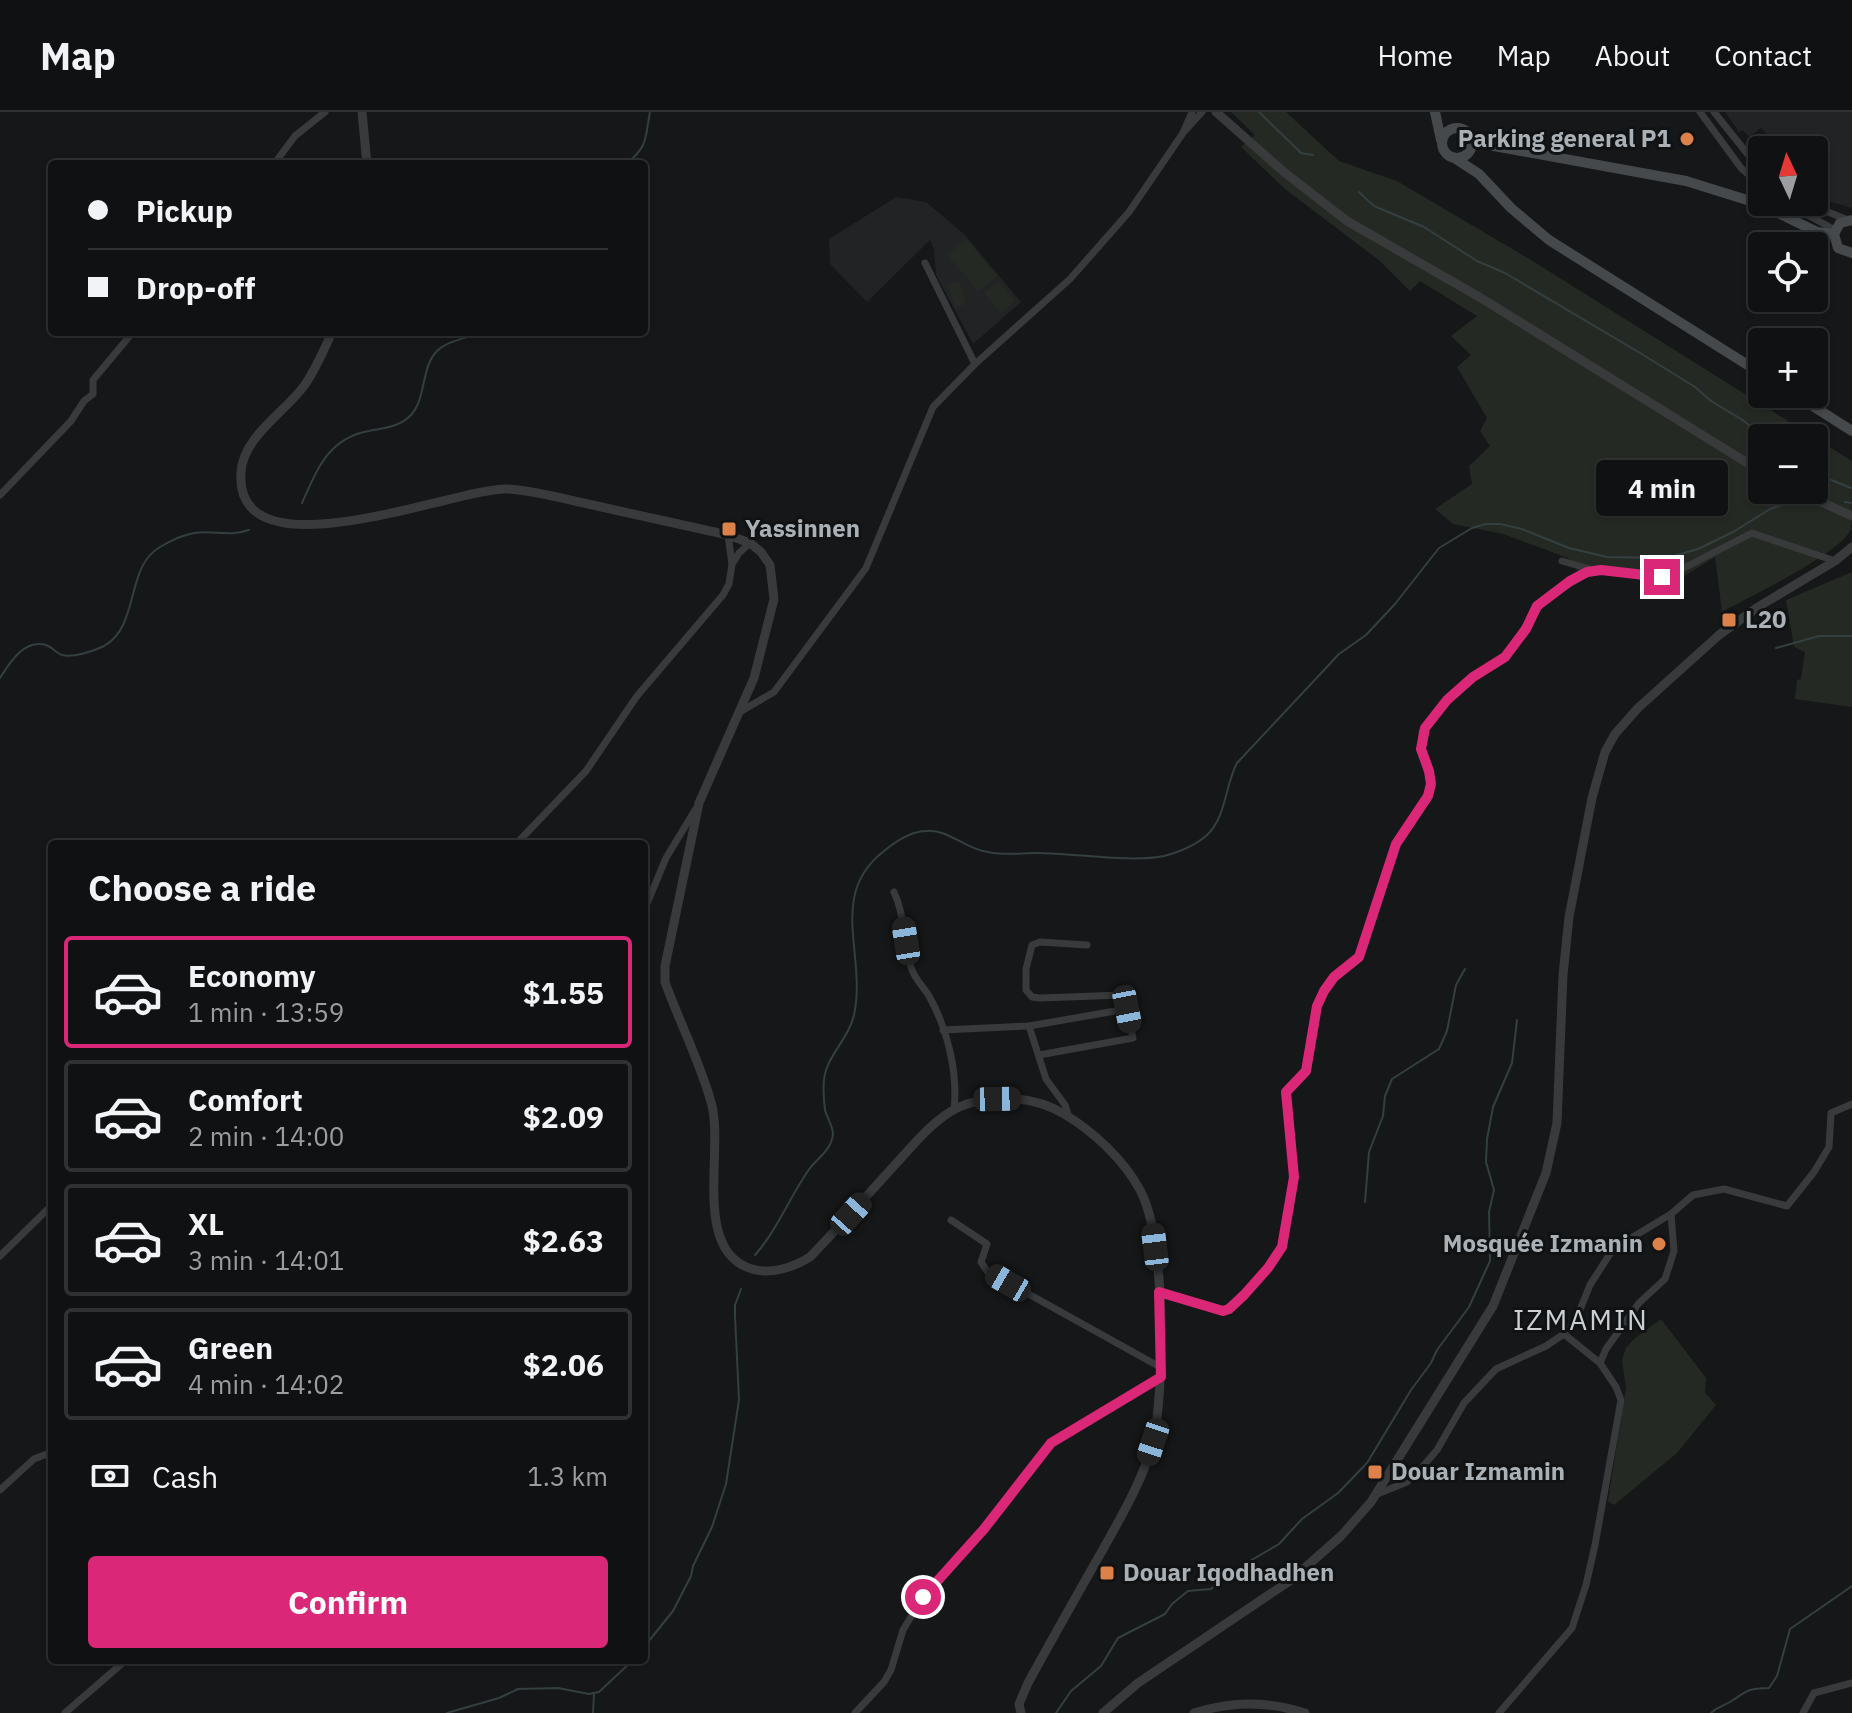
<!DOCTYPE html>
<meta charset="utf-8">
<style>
body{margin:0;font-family:"IBM Plex Sans",sans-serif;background:#1e1f20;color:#f1f3f6;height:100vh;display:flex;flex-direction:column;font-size:30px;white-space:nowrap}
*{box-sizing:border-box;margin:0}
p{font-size:26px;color:#9c9d9f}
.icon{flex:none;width:44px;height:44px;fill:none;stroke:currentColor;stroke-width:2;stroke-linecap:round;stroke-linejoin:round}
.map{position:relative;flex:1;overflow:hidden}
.sheet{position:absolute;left:48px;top:728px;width:600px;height:824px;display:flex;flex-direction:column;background:#101112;border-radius:8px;box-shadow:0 2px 6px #0004,0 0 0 2px #303132}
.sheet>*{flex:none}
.hud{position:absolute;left:48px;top:48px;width:600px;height:176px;border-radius:8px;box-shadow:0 2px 6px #0004,0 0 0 2px #303132;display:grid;align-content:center;height:176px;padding:0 40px;background:#101112}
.needle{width:52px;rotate:356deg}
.fabs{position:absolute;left:1748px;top:24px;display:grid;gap:16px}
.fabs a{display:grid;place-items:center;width:80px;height:80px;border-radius:8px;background:#101112;box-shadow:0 2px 6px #0004,0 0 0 2px #303132;font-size:40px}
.end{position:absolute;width:36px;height:36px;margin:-18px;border:10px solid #db2777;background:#fff;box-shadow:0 0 0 4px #fff}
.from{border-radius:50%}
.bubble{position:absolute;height:56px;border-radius:8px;background:#101112;box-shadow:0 2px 6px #0004,0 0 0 2px #303132;font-size:26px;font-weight:800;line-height:56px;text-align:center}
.car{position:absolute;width:24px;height:48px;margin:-24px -12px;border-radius:10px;box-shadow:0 0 6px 2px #0007;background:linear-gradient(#222 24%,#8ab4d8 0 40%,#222 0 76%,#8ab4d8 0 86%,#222 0)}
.hud b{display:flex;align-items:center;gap:28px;height:76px;font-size:30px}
.hud b+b{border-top:2px solid #303132}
.hud i{width:20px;height:20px;background:#f1f3f6}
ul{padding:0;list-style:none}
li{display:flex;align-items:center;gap:24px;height:112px;margin:0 16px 12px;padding:0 24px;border:4px solid #303132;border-radius:8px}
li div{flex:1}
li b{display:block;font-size:30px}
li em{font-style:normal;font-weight:800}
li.active{border-color:#db2777}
li>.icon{width:72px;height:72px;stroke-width:1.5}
h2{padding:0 40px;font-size:36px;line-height:96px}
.pay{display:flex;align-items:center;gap:20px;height:88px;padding:0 40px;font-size:30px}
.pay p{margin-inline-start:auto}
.primary-button{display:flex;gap:16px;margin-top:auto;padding:16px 40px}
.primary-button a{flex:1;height:92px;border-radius:8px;background:#db2777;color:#fff;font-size:32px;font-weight:800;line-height:92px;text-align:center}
header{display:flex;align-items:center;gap:48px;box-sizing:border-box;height:112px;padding:0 40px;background:#101112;border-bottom:2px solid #303132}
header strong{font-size:38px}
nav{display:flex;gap:44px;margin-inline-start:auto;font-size:28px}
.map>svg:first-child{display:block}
.built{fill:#222325}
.green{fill:#242a23;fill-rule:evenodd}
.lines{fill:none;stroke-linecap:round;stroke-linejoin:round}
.stream{stroke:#333f41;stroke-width:2}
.minor{stroke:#383a3c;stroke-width:7}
.tertiary{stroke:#383a3c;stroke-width:9}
.secondary{stroke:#46494c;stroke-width:10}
.route{stroke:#db2777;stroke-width:10}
.poi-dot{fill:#dc814a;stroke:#111213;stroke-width:3}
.labels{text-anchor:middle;stroke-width:6;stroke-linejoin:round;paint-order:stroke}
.poi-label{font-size:24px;font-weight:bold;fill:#aab1b6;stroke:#111213;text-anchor:start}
.quarter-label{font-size:28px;letter-spacing:2px;fill:#cacfd3;stroke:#111213}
</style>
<header>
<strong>Map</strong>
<nav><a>Home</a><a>Map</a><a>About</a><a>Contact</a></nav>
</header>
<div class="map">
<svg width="1852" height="1601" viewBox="0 0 1852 1601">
<rect width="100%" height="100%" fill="#161718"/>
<g class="built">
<polygon points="1725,0 1852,0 1852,96 1814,85 1814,38 1780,38 1761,16 1749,25 1743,18 1739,20"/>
<polygon points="896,85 926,90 965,123 1021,190 973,232 936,163 934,137 930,128 867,190 830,152 829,127"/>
</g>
<g class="green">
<path d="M1231 0H1286L1339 49 1397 69 1531 148 1852 349C1852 364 1852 405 1851 417 1842 441 1747 486 1722 500L1715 445 1686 463 1666 472 1605 462 1583 466 1568 446 1503 422 1453 412 1435 397 1472 372 1469 354 1490 334 1480 319 1487 306 1457 255 1471 243 1451 224 1477 204 1420 169 1410 179 1380 149 1285 77 1241 35 1255 23ZM1762 326H1814V378H1762Z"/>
<polygon points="966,127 997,164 978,179 947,143"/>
<polygon points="959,169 966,192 955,196 948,173"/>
<polygon points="998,169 1015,189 1001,201 984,181"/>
<polygon points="1852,460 1852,595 1795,587 1797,568 1801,567 1805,540 1794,535 1786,488"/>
<polygon points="1661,1207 1706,1266 1705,1281 1716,1293 1677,1341 1614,1393 1608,1389 1626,1276 1622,1248 1626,1236 1634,1227"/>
</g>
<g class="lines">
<g class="stream">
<polyline points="1259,0 1301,41 1313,43"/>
<path d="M626 52C649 34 645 25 650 0"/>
<polyline points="1359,80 1374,94 1424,115 1477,149 1505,161 1640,241 1695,275 1711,289 1741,307 1766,326"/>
<polyline points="1814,361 1851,376"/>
<polyline points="1845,390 1852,391"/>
<path d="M302 391C317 358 328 326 369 319 383 316 398 315 409 305 427 289 420 256 437 239 448 228 469 226 482 220"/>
<polyline points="1776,536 1819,524 1852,524"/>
<path d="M0 566C10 550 24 527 46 533 52 535 56 541 62 543 73 546 94 539 104 534 140 514 125 455 160 435 170 429 183 423 194 421 214 418 229 425 249 418"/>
<polyline points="1365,1090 1369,1040 1383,1004 1385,984 1392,967 1439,937 1447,919 1456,873 1465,857"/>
<path d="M755 1143C778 1117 790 1084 810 1056 818 1046 832 1037 833 1022 833 1014 827 1006 825 998 824 990 823 977 824 968 826 944 849 927 854 903 867 843 827 783 884 739 896 729 912 719 927 719 946 717 964 735 983 739 1002 744 1019 741 1037 741 1073 741 1131 751 1164 744 1179 740 1196 733 1207 723 1226 706 1225 673 1237 651L1339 542 1366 523 1395 492 1439 436 1472 416 1486 412H1500L1522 417 1569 436 1607 445 1666 446 1698 437 1733 420 1770 397 1788 391"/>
<polyline points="644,1535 673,1499 691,1464 693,1454 712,1415 726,1372 739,1288 735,1204 735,1193 741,1177"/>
<polyline points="447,1601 499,1586 518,1577 558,1576 589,1582 599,1580 633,1548"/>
<polyline points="593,1601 594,1582"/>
<polyline points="1056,1601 1071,1579 1101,1554 1118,1526 1165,1502 1172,1492 1188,1479 1211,1477 1231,1460 1279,1432 1302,1407 1338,1381 1367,1351 1411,1278 1431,1251 1437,1238 1469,1195 1490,1149 1489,1100 1494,1078 1486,1050 1487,1027 1493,995 1512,951 1517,908"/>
<path d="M1711 1601C1717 1595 1723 1594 1730 1590 1749 1578 1745 1577 1769 1576L1777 1564 1790 1517 1852 1474"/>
</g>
<g class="minor">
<polyline points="1192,0 1183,21 1202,0"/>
<polyline points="1700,0 1741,56 1762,74"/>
<polyline points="1714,0 1762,60"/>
<polyline points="274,52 295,24 325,0"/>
<polyline points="1784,90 1835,118"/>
<polyline points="1803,90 1848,108"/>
<polyline points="925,151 975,252"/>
<polyline points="0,383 71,309 84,289 93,282 93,268 133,220"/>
<polyline points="728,423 732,452 739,441 750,431"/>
<polyline points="1562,449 1593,458 1668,464 1752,421 1835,449"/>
<polyline points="738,601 774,580 866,456 933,295 975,252 1070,167 1129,100 1183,21"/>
<polyline points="516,732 586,659 637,584 723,483 729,472 732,452"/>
<path d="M894 780C906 805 902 833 912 858 916 868 924 876 929 884 948 918 958 961 954 998"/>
<polyline points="644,799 666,746 695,698"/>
<polyline points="1029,914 1127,897"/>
<polyline points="943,918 1029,914 1046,967 1065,993 1069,1005"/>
<polyline points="1039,943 1133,926 1123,883 1040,886 1032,885 1026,878 1026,857 1032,833 1040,830 1087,833"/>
<polyline points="951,1108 987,1132 981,1150 987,1159 1160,1255"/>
<polyline points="0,1144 52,1093"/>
<polyline points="1159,1180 1223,1199 1229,1197 1260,1165 1282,1135 1294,1065 1286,980 1306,959 1317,894 1324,879 1334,865 1359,845 1396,732 1428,684 1431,672 1421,637 1422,620 1447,588 1473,565 1505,545 1544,487 1593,458"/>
<polyline points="1564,1222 1600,1251"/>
<polyline points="0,1378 34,1347 52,1340"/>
<polyline points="1375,1383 1407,1370 1418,1360 1437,1338 1464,1291 1496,1257 1546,1234 1564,1222 1575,1210 1590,1173 1613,1137 1671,1102 1693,1083 1724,1077 1787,1094 1814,1060 1829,1035 1831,1001 1852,992"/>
<polyline points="65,1601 126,1548"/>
<polyline points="855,1601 884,1570 891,1558 903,1518 923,1485 984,1417 1051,1331 1161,1265"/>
<polyline points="1499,1601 1572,1516 1586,1473 1595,1433 1621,1288 1616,1275 1600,1251 1606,1237 1639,1191 1665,1167 1674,1139 1671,1102"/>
<polyline points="1803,1601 1814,1581 1852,1571"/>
</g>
<g class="tertiary">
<polyline points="362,0 367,52"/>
<polyline points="1216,0 1284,60 1347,109 1481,186 1762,360"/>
<path d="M332 220C324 238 316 257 304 274 285 300 243 325 241 360 233 469 460 374 508 377 538 379 568 388 597 394 641 404 684 413 728 423L750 431 761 440 770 453 774 487 754 566 699 691 665 854V870C679 909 700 950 711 990 725 1036 691 1139 752 1157 771 1163 794 1155 810 1145 838 1116 865 1086 892 1056 912 1035 932 1008 959 995 991 981 1034 984 1064 1002 1093 1019 1124 1048 1140 1078 1166 1125 1165 1277 1153 1330 1143 1368 1121 1405 1102 1439 1077 1483 1052 1527 1028 1571L1019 1592 1021 1601"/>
<polyline points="1795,378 1852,404"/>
<polyline points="1103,1601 1138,1571 1291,1468 1341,1424 1371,1390 1493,1194 1546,1061 1557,1011 1563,863 1569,805 1592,686 1605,640 1615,622 1638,596 1719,523 1758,495 1835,449 1852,435"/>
<path d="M1194 1601C1233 1589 1267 1589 1305 1601"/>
</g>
<g class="secondary">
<polyline points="1435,0 1441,28"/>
<circle cx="1457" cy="31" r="15"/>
<polyline points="1471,25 1494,34 1686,69 1760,92 1817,120 1834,122"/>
<polyline points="1456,47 1479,62 1511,96 1549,128 1762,262"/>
<polyline points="1852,108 1840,111 1834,122 1838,136 1852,141"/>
<polyline points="1794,282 1852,319"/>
</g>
</g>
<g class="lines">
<polyline class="route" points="923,1485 984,1417 1051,1331 1161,1265 1159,1180 1223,1199 1229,1197 1244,1183 1268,1156 1282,1135 1294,1065 1286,980 1306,959 1317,894 1324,879 1334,865 1359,845 1396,732 1428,684 1431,672 1429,659 1421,637 1425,616 1447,588 1473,565 1505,545 1526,517 1537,494 1570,469 1587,460 1601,458 1662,465"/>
</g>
<g class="poi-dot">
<circle cx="1687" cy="27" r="8"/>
<rect x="721" y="409" width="16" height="16" rx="4"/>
<rect x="1721" y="500" width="16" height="16" rx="4"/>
<circle cx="1659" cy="1132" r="8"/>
<rect x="1367" y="1352" width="16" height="16" rx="4"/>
<rect x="1099" y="1453" width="16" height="16" rx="4"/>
</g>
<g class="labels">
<g class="poi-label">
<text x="1671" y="35" text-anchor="end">Parking general P1</text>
<text x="745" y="425">Yassinnen</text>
<text x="1745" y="516">L20</text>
<text x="1643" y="1140" text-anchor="end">Mosquée Izmanin</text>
<text x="1391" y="1368">Douar Izmamin</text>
<text x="1123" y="1469">Douar Iqodhadhen</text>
</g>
<g class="quarter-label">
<text x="1581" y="1218">IZMAMIN</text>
</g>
</g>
</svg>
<div class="fabs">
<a><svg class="needle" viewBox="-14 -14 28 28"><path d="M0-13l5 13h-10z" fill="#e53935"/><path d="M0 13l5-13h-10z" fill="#9c9d9f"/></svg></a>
<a><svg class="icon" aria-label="locate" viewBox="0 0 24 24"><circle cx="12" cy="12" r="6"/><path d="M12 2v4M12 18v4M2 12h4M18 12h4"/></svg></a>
<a>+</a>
<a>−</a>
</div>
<i class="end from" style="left:923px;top:1485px"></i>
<i class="end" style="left:1662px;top:465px"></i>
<div class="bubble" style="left:1596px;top:348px;width:132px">4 min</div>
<i class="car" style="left:906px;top:829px;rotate:351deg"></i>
<i class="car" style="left:1127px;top:897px;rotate:169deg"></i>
<i class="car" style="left:997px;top:987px;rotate:89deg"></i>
<i class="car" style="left:851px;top:1102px;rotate:42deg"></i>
<i class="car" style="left:1155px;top:1135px;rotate:353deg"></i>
<i class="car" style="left:1008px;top:1171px;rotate:300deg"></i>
<i class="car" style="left:1153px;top:1330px;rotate:198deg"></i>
<div class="hud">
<b><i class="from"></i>Pickup</b>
<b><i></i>Drop-off</b>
</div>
<section class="sheet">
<h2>Choose a ride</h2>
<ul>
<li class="active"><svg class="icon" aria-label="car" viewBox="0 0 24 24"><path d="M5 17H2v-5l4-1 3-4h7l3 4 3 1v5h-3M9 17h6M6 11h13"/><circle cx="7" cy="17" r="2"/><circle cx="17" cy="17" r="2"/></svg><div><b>Economy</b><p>1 min · 13:59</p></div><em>$1.55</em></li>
<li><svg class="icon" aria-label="car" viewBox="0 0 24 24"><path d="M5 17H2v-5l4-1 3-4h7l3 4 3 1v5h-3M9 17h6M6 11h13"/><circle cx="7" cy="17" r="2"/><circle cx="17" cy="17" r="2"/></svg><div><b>Comfort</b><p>2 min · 14:00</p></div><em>$2.09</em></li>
<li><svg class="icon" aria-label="car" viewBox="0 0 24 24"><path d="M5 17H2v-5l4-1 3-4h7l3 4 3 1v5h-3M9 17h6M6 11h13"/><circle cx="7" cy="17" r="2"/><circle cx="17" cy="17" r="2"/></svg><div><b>XL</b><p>3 min · 14:01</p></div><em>$2.63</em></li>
<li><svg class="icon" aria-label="car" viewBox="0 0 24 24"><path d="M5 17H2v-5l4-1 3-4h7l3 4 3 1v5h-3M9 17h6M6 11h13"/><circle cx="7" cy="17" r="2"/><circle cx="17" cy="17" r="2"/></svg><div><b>Green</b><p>4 min · 14:02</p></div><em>$2.06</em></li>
</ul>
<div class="pay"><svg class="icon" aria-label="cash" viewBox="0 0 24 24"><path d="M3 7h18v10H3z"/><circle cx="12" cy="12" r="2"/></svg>Cash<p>1.3 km</p></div>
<div class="primary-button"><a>Confirm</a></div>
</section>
</div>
